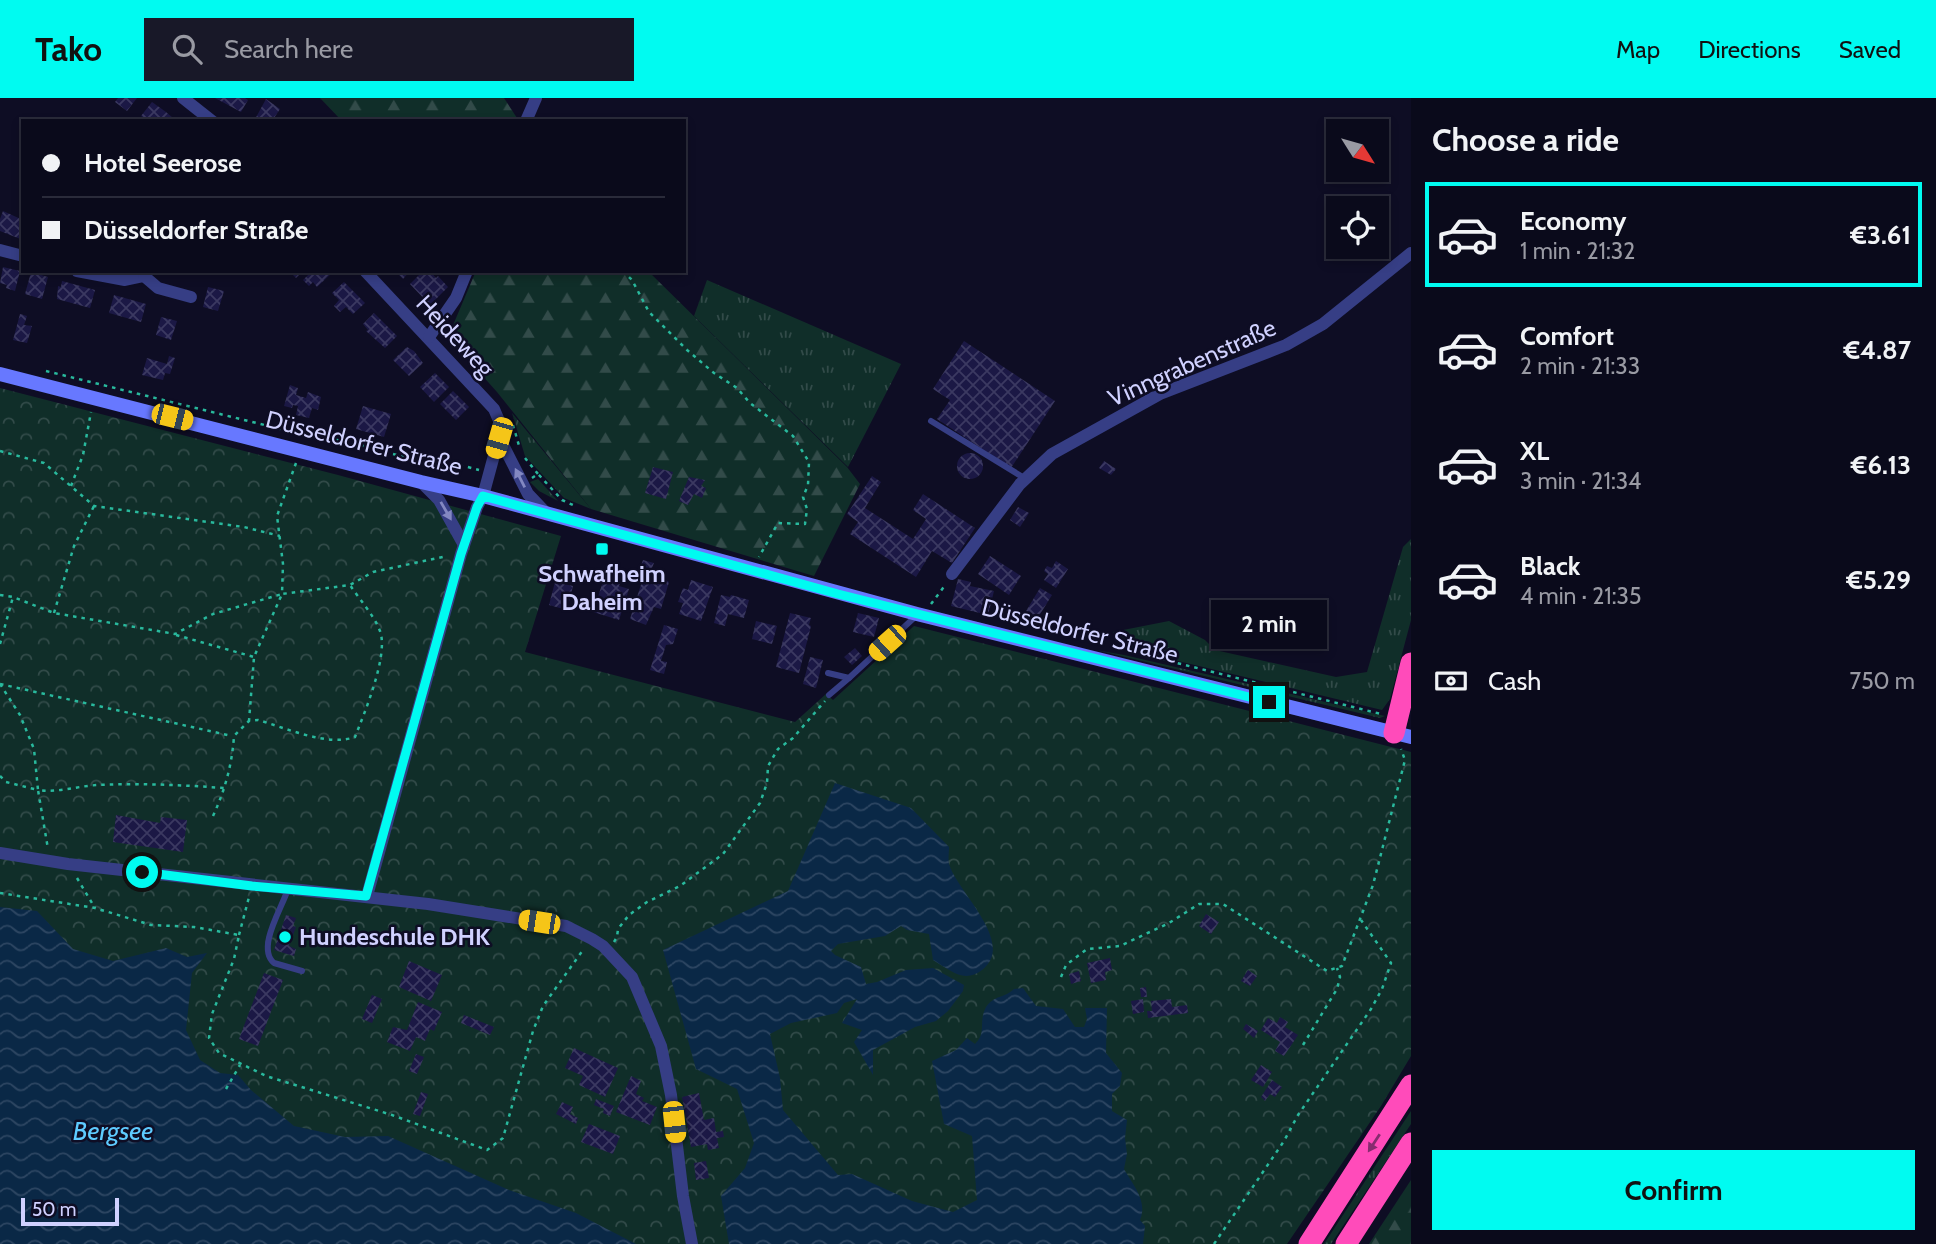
<!DOCTYPE html>
<meta charset="utf-8">
<style>
body{margin:0;font-family:Cabin,sans-serif;background:#181828;color:#f1f3f6;height:100vh;display:flex;flex-direction:column;font-size:26px;white-space:nowrap}
*{box-sizing:border-box;margin:0}
p{font-size:23px;color:#999aa3}
.icon{flex:none;width:38px;height:38px;fill:none;stroke:currentColor;stroke-width:2;stroke-linecap:round;stroke-linejoin:round}
.map{position:relative;flex:1;overflow:hidden}
.panel{display:flex;flex-direction:column;background:#0a0a1b;width:525px}
.panel>*{flex:none}
.banner{position:absolute;left:21px;top:21px;width:665px;height:154px;border-radius:0px;box-shadow:0 4px 10px #0003,0 0 0 2px #2a2b3a;display:grid;align-content:center;height:154px;padding:0 21px;background:#0a0a1b}
.needle{width:46px;rotate:127deg}
.tools{position:absolute;left:1326px;top:21px;display:grid;gap:14px}
.tools a{display:grid;place-items:center;width:63px;height:63px;border-radius:0px;background:#0a0a1b;box-shadow:0 4px 10px #0003,0 0 0 2px #2a2b3a;font-size:35px}
.scale{position:absolute;left:21px;bottom:18px;width:98px;box-sizing:border-box;padding-left:7px;border:4px solid #d0d1ff;border-top:0;font-size:19px;line-height:24px;white-space:nowrap;color:#d0d1ff;-webkit-text-stroke:5px #0e0d24;paint-order:stroke}
.end{position:absolute;width:32px;height:32px;margin:-16px;border:9px solid #00fbf1;background:#111;box-shadow:0 0 0 4px #111}
.from{border-radius:50%}
.bubble{position:absolute;height:49px;border-radius:0px;background:#0a0a1b;box-shadow:0 4px 10px #0003,0 0 0 2px #2a2b3a;font-size:23px;font-weight:800;line-height:49px;text-align:center}
.car{position:absolute;width:21px;height:42px;margin:-21px -10px;border-radius:9px;box-shadow:0 0 5px 2px #0007;background:linear-gradient(#f5c518 24%,#345 0 40%,#f5c518 0 76%,#345 0 86%,#f5c518 0)}
.banner b{display:flex;align-items:center;gap:24px;height:66px;font-size:26px}
.banner b+b{border-top:2px solid #2a2b3a}
.banner i{width:18px;height:18px;background:#f1f3f6}
ul{padding:0;list-style:none}
li{display:flex;align-items:center;gap:21px;height:105px;margin:0 14px 10px;padding:0 7px;border:4px solid transparent;border-radius:0px}
li div{flex:1}
li b{display:block;font-size:26px}
li em{font-style:normal;font-weight:800}
li.current{border-color:#00fbf1}
li>.icon{width:63px;height:63px;stroke-width:1.5}
h2{padding:0 21px;font-size:32px;line-height:84px}
.pay{display:flex;align-items:center;gap:18px;height:77px;padding:0 21px;font-size:26px}
.pay p{margin-inline-start:auto}
.cta{display:flex;gap:14px;margin-top:auto;padding:14px 21px}
.cta a{flex:1;height:80px;border-radius:0px;background:#00fbf1;color:#111;font-size:28px;font-weight:800;line-height:80px;text-align:center}
header{display:flex;align-items:center;gap:42px;box-sizing:border-box;height:98px;padding:0 35px;background:#00fbf1;color:#111}
header strong{font-size:33px}
nav{display:flex;gap:38px;margin-inline-start:auto;font-size:24px}
.search{width:490px;height:63px;background:#181828;display:flex;align-items:center;gap:18px;box-sizing:border-box;padding:0 24px;border-radius:0px;color:#999aa3;font-size:26px}
main{display:flex;flex:1;min-height:0}
.map>svg:first-child{display:block}
.grass{fill:url(#grass-tufts)}
.forest{fill:url(#forest-firs)}
.park{fill:url(#park-crowns)}
.water{fill:url(#water-waves)}
.building{fill:url(#building-cross-hatch)}
.lines{fill:none;stroke-linecap:round;stroke-linejoin:round}
.path{stroke:#29b99d;stroke-width:2.5;stroke-dasharray:3.5 5;stroke-linecap:butt}
.lane{stroke:#363e85;stroke-width:6}
.street{stroke:#363e85;stroke-width:12}
.secondary{stroke:#6778ff;stroke-width:14}
.highway{stroke:#ff4bba;stroke-width:21}
.oneway{fill:#8388c2}
.oneway2{fill:#862c6f}
.route{stroke:#00fbf1;stroke-width:9}
.poi-dot{fill:#00fbf1;stroke:#0e0d24;stroke-width:2.5}
.labels{text-anchor:middle;stroke-width:5;stroke-linejoin:round;paint-order:stroke}
.street-label{font-size:24px;fill:#d0d1ff;stroke:#0e0d24}
.poi-label{font-size:24px;font-weight:bold;fill:#d0d1ff;stroke:#0e0d24}
.water-label{font-size:26px;font-style:italic;fill:#5ecbff;stroke:#0e0d24}
</style>
<header>
<strong>Tako</strong>
<div class="search"><svg class="icon" aria-label="search" viewBox="0 0 24 24"><circle cx="10" cy="10" r="6"/><path d="M15 15l6 6"/></svg>Search here</div>
<nav><a>Map</a><a>Directions</a><a>Saved</a></nav>
</header>
<main>
<div class="map">
<svg width="1411" height="1146" viewBox="0 0 1411 1146">
<defs>
<pattern id="grass-tufts" width="24" height="20" patternUnits="userSpaceOnUse" patternTransform="scale(1.75)"><rect width="24" height="20" fill="#102e29"/><path d="M3 7l-1-3M5 7V3M7 7l1-3M15 17l-1-3M17 17v-4M19 17l1-3" fill="none" stroke="#324b49"/></pattern>
<pattern id="forest-firs" width="22" height="20" patternUnits="userSpaceOnUse" patternTransform="scale(1.75)"><rect width="22" height="20" fill="#102e29"/><path d="M5 1l3.5 6h-7zM16 11l3.5 6h-7z" fill="#324b49"/></pattern>
<pattern id="park-crowns" width="20" height="18" patternUnits="userSpaceOnUse" patternTransform="scale(1.75)"><rect width="20" height="18" fill="#102e29"/><path d="M2 6a3 3 0 1 1 6 0M12 15a3 3 0 1 1 6 0" fill="none" stroke="#324b49"/></pattern>
<pattern id="water-waves" width="16" height="10" patternUnits="userSpaceOnUse" patternTransform="scale(1.75)"><rect width="16" height="10" fill="#0a2846"/><path d="M0 5q4-4 8 0t8 0" fill="none" stroke="#2d4662"/></pattern>
<pattern id="building-cross-hatch" width="8" height="8" patternUnits="userSpaceOnUse" patternTransform="scale(1.75)"><rect width="8" height="8" fill="#1b1845"/><path d="M0 0l8 8M0 8l8-8" fill="none" stroke="#3b3961"/></pattern>
</defs>
<rect width="100%" height="100%" fill="#0e0d24"/>
<g class="grass">
<polygon points="707,182 901,266 848,369 694,218"/>
<polygon points="512,315 591,411 564,400 525,358"/>
<polygon points="538,381 558,403 539,393 530,384"/>
<polygon points="1411,441 1411,522 1390,601 1382,612 1153,557 1124,552 1113,534 1169,523 1205,542 1215,552 1336,579 1367,574 1403,449"/>
<polygon points="1096,552 1124,557 1385,618 1380,620"/>
<polygon points="1411,1013 1411,1026 1331,1146 1324,1146"/>
</g>
<g class="forest">
<polygon points="320,0 504,0 519,23 342,23"/>
<polygon points="476,173 648,173 847,369 860,386 814,478 591,411 497,294 448,239"/>
<polygon points="1411,1082 1411,1146 1369,1146"/>
</g>
<polygon class="park" points="0,290 338,377 561,438 525,554 795,624 826,596 833,602 914,528 1411,654 1411,958 1381,1008 1287,1146 0,1146"/>
<g class="water">
<path d="M835 685 911 710 949 749C949 754 948 761 949 766 957 794 1017 845 982 872 964 886 950 872 933 862L929 836 907 832 901 828 885 838 838 846 831 853 835 857 861 869 866 886 877 884 906 872 933 870 964 887 963 893 948 913 936 923 915 929 873 952V977L854 944 862 932 842 925 857 901 844 905 837 915 791 925 770 936 780 980 783 1012 838 1077 852 1076 912 1103 953 1114 977 1102 972 1038 944 1026 932 963 956 952 967 940 975 946C987 935 978 924 986 909 994 897 1005 900 1014 891L1023 890 1036 908 1063 911 1075 929H1084L1087 921 1085 910H1107L1106 955 1122 975 1120 988 1112 996V1013L1127 1022 1125 1040 1127 1056 1124 1071C1133 1087 1148 1103 1140 1122L1145 1128 1143 1146H729L721 1098 745 1070 754 1045 737 991 696 971 663 852 788 793Z"/>
<polygon points="0,809 37,813 73,851 113,863 166,850 187,859 207,855 192,875 186,932 200,962 220,975 238,977 251,992 294,1028 345,1039 388,1038 509,1092 576,1115 636,1146 0,1146"/>
</g>
<g class="building">
<polygon points="118,0 137,0 127,13 115,4"/>
<polygon points="215,0 245,0 248,2 241,14"/>
<polygon points="266,1 280,11 272,23 254,23"/>
<polygon points="152,4 166,14 176,23 148,23 141,18"/>
<polygon points="3,113 23,122 23,142 0,133 0,121"/>
<polygon points="3,169 20,173 15,193 6,190 7,187 0,185"/>
<polygon points="289,173 303,173 296,180"/>
<polygon points="312,173 334,173 317,189 313,184 309,188 303,182"/>
<polygon points="395,173 410,173 403,181"/>
<polygon points="423,173 430,173 436,180 438,178 448,189 430,207 410,186"/>
<polygon points="31,174 48,179 42,201 25,196"/>
<polygon points="62,183 95,192 90,210 57,201 58,188 61,189"/>
<polygon points="344,184 365,205 353,216 346,209 340,214 334,208 339,202 332,195"/>
<polygon points="208,189 224,193 218,213 203,209"/>
<polygon points="114,197 146,206 141,224 109,215"/>
<polygon points="374,215 397,238 385,250 366,233 368,232 363,226"/>
<polygon points="20,216 27,218 24,227 32,228 27,245 13,242"/>
<polygon points="161,219 177,223 171,242 156,237"/>
<polygon points="964,243 1055,303 1011,370 937,321 950,302 933,291"/>
<polygon points="407,249 414,253 423,265 409,278 393,262"/>
<polygon points="169,258 175,260 170,276 165,275 163,282 142,277 147,260 167,266"/>
<polygon points="435,275 449,289 434,304 420,289"/>
<polygon points="290,287 298,290 296,297 306,300 308,294 321,299 318,312 312,310 309,320 296,317 298,308 293,307 292,310 284,308"/>
<polygon points="453,293 469,309 456,322 440,306"/>
<polygon points="363,308 391,316 384,339 356,331"/>
<circle cx="970" cy="368" r="13"/>
<polygon points="1104,363 1116,371 1111,377 1099,370"/>
<polygon points="653,369 673,374 666,401 645,395"/>
<polygon points="872,378 881,384 865,410 913,441 926,421 913,412 923,396 975,430 952,465 932,453 916,479 850,436 858,424 847,416"/>
<polygon points="689,379 705,382 701,388 706,390 702,400 694,396 688,407 679,403"/>
<polygon points="1018,409 1029,415 1020,429 1010,422"/>
<polygon points="990,458 1021,478 1009,497 978,476"/>
<polygon points="643,462 654,465 649,477 657,480 658,477 669,484 661,511 654,509 646,527 630,521 645,474 639,473"/>
<polygon points="1056,463 1068,471 1056,490 1044,482 1048,476 1044,473 1047,468 1052,470"/>
<polygon points="608,468 624,473 619,488 629,491 619,522 593,514"/>
<polygon points="958,481 971,484 970,488 994,493 988,517 951,508"/>
<polygon points="691,482 713,489 701,523 679,516 683,505 678,504 683,490 688,492"/>
<polygon points="555,484 573,488 567,512 549,507"/>
<polygon points="1040,490 1052,497 1034,526 1020,523"/>
<polygon points="721,497 730,499 731,497 749,502 744,520 728,516 725,528 714,525"/>
<polygon points="790,515 811,520 809,527 811,528 799,575 776,569"/>
<polygon points="858,515 879,520 874,539 853,534"/>
<polygon points="756,523 777,528 772,546 752,541"/>
<polygon points="664,527 678,531 673,546 666,547 661,563 667,564 664,576 650,572"/>
<polygon points="855,550 862,558 852,567 844,559"/>
<polygon points="810,559 823,562 816,590 803,586"/>
<polygon points="116,717 160,725 161,719 187,722 183,754 113,744"/>
<polygon points="1206,816 1219,824 1211,836 1199,828"/>
<polygon points="286,817 296,820 293,828 296,829 289,848 296,851 294,858 274,852"/>
<polygon points="1110,860 1112,872 1105,874 1106,882 1091,885 1087,865"/>
<polygon points="409,863 442,877 431,903 399,889"/>
<polygon points="1248,872 1257,878 1250,888 1241,883"/>
<polygon points="1079,873 1081,883 1071,886 1069,876"/>
<polygon points="264,875 283,882 258,948 239,941"/>
<polygon points="1146,889 1147,899 1141,899 1140,890"/>
<polygon points="372,897 382,901 372,925 362,921"/>
<polygon points="1143,901 1144,914 1133,916 1131,903"/>
<polygon points="1171,901 1172,909 1187,907 1188,915 1148,920 1147,913 1152,913 1151,903"/>
<polygon points="418,904 442,914 434,933 430,931 425,943 416,939 410,953 387,944 393,929 407,932"/>
<polygon points="464,917 494,929 490,937 461,925"/>
<polygon points="1280,919 1288,924 1285,929 1298,937 1284,958 1275,953 1280,944 1261,932 1268,920 1277,925"/>
<polygon points="1246,926 1258,933 1254,940 1243,931"/>
<polygon points="574,950 618,970 605,999 579,987 583,978 565,970"/>
<polygon points="416,956 424,959 417,976 409,973"/>
<polygon points="1261,967 1272,974 1263,989 1251,982"/>
<polygon points="631,978 641,983 636,996 644,1000 642,1003 657,1009 650,1027 616,1014"/>
<polygon points="1272,982 1282,989 1275,999 1270,996 1265,1003 1261,999"/>
<polygon points="421,994 428,996 420,1018 413,1016"/>
<polygon points="699,995 704,1022 714,1020 716,1034 723,1033 724,1039 717,1040 719,1050 708,1052 707,1046 691,1049 682,999"/>
<polygon points="596,1001 614,1008 610,1018 603,1015 604,1011 594,1007"/>
<polygon points="562,1004 573,1009 570,1016 578,1020 576,1026 556,1016"/>
<polygon points="589,1026 620,1038 613,1056 581,1044"/>
<polygon points="706,1063 709,1080 696,1082 694,1065"/>
</g>
<g class="lines">
<g class="path">
<polyline points="623,173 632,182 649,214 687,252 714,275 737,290 750,305 793,338 809,364 808,387 803,399 807,411 805,426 778,425 759,459"/>
<polyline points="46,273 309,338 345,343 434,367 464,368 479,372"/>
<polyline points="513,327 520,351"/>
<polyline points="0,353 44,365 94,408 244,429 280,438"/>
<polyline points="525,360 538,376"/>
<polyline points="296,365 277,418 283,466 282,496 350,487 373,474 447,458"/>
<polyline points="532,380 538,376 562,402 575,408"/>
<polyline points="71,388 83,357 91,314"/>
<polyline points="0,497 13,499 54,515 175,536 213,516 282,496 254,559 249,623"/>
<polyline points="931,506 946,486"/>
<polyline points="54,515 74,448 94,408"/>
<polyline points="176,537 254,559"/>
<polyline points="0,546 13,499"/>
<polyline points="1153,559 1381,616"/>
<path d="M0 586 20 617 34 651 38 692C58 695 77 688 98 687 140 685 182 687 224 690"/>
<polyline points="0,586 232,638"/>
<polyline points="0,678 6,684 38,692 48,751"/>
<path d="M213 718C225 692 232 667 234 638L249 623 258 622C286 630 328 649 355 639 364 616 389 557 380 533 374 517 359 501 350 487"/>
<polyline points="77,780 95,810"/>
<polyline points="0,795 95,810 151,827 194,829 239,837 234,861 212,916 209,940 219,955 266,978 392,1017 487,1052 503,1040 533,933 543,908 583,852"/>
<polyline points="239,837 249,799"/>
<polyline points="614,844 617,839 618,831 629,817 647,804 680,788 723,756 760,705 767,685 768,668 778,651 793,640 825,603"/>
<polyline points="1061,879 1066,867 1087,851 1120,848 1169,825 1199,806 1223,806 1327,873 1342,868 1373,787 1405,662 1401,651"/>
<polyline points="1303,947 1337,891 1340,879 1337,870"/>
<polyline points="226,991 240,967"/>
<polyline points="1214,1146 1284,1043 1298,1017 1371,911 1382,891 1391,865 1361,822"/>
</g>
<g class="lane">
<polyline points="931,323 1026,381"/>
<polyline points="828,575 849,580 916,518"/>
<polyline points="829,597 849,580"/>
<path d="M288 791C282 810 256 850 274 865L302 873"/>
</g>
<g class="street">
<polyline points="183,0 212,23"/>
<polyline points="526,23 536,0"/>
<polyline points="0,152 23,158"/>
<polyline points="77,173 125,182 144,178 147,173"/>
<polyline points="365,173 494,311 500,325 499,339 483,398 477,409 461,456 367,798"/>
<polyline points="144,178 158,190 191,199"/>
<polyline points="429,239 456,200 467,173"/>
<polyline points="499,339 528,396 547,416"/>
<polyline points="421,384 439,402 464,447"/>
<polyline points="952,476 1020,386 1052,356 1160,296 1286,247 1323,226 1411,155"/>
<polyline points="0,755 68,766 428,806 566,828 592,841 603,848 632,879 661,948 671,997 683,1098 692,1146"/>
</g>
<polyline class="secondary" points="0,276 421,384 483,398 917,516 1411,639"/>
<g class="highway">
<polyline points="1394,635 1411,565"/>
<polyline points="1309,1146 1411,987"/>
<polyline points="1346,1146 1411,1045"/>
</g>
</g>
<defs><path id="oneway-solid" d="M-6-.8H1V-3.2L6.5 0L1 3.2V.8H-6Z" transform="scale(1.75)"/></defs>
<g class="oneway">
<use href="#oneway-solid" transform="translate(520 380) rotate(-117)"/>
<use href="#oneway-solid" transform="translate(446 413) rotate(60)"/>
</g>
<use class="oneway2" href="#oneway-solid" transform="translate(1374 1045) rotate(123)"/>
<g class="lines">
<polyline class="route" points="142,774 252,788 366,798 461,456 477,409 483,398 838,496 1269,604"/>
</g>
<g class="poi-dot">
<rect x="595" y="444" width="14" height="14" rx="3.5"/>
<circle cx="285" cy="839" r="7"/>
</g>
<g class="labels">
<g class="street-label">
<text transform="translate(455 238) rotate(47)" y="8">Heideweg</text>
<text transform="translate(1192 265) rotate(-24)" y="8">Vinngrabenstraße</text>
<text transform="translate(364 345) rotate(14)" y="8">Düsseldorfer Straße</text>
<text transform="translate(1080 533) rotate(14)" y="8">Düsseldorfer Straße</text>
</g>
<g class="poi-label">
<text x="602" y="484">Schwafheim<tspan x="602" dy="28">Daheim</tspan></text>
<text x="299" y="847" text-anchor="start">Hundeschule DHK</text>
</g>
<g class="water-label">
<text x="113" y="1042">Bergsee</text>
</g>
</g>
</svg>
<div class="tools">
<a><svg class="needle" viewBox="-14 -14 28 28"><path d="M0-13l5 13h-10z" fill="#e53935"/><path d="M0 13l5-13h-10z" fill="#999aa3"/></svg></a>
<a><svg class="icon" aria-label="locate" viewBox="0 0 24 24"><circle cx="12" cy="12" r="6"/><path d="M12 2v4M12 18v4M2 12h4M18 12h4"/></svg></a>
</div>
<div class="scale">50 m</div>
<i class="end from" style="left:142px;top:774px"></i>
<i class="end" style="left:1269px;top:604px"></i>
<div class="bubble" style="left:1211px;top:502px;width:116px">2 min</div>
<i class="car" style="left:172px;top:319px;rotate:104deg"></i>
<i class="car" style="left:499px;top:340px;rotate:196deg"></i>
<i class="car" style="left:887px;top:545px;rotate:228deg"></i>
<i class="car" style="left:539px;top:824px;rotate:279deg"></i>
<i class="car" style="left:674px;top:1024px;rotate:174deg"></i>
<div class="banner">
<b><i class="from"></i>Hotel Seerose</b>
<b><i></i>Düsseldorfer Straße</b>
</div>
</div>
<section class="panel">
<h2>Choose a ride</h2>
<ul>
<li class="current"><svg class="icon" aria-label="car" viewBox="0 0 24 24"><path d="M5 17H2v-5l4-1 3-4h7l3 4 3 1v5h-3M9 17h6M6 11h13"/><circle cx="7" cy="17" r="2"/><circle cx="17" cy="17" r="2"/></svg><div><b>Economy</b><p>1 min · 21:32</p></div><em>€3.61</em></li>
<li><svg class="icon" aria-label="car" viewBox="0 0 24 24"><path d="M5 17H2v-5l4-1 3-4h7l3 4 3 1v5h-3M9 17h6M6 11h13"/><circle cx="7" cy="17" r="2"/><circle cx="17" cy="17" r="2"/></svg><div><b>Comfort</b><p>2 min · 21:33</p></div><em>€4.87</em></li>
<li><svg class="icon" aria-label="car" viewBox="0 0 24 24"><path d="M5 17H2v-5l4-1 3-4h7l3 4 3 1v5h-3M9 17h6M6 11h13"/><circle cx="7" cy="17" r="2"/><circle cx="17" cy="17" r="2"/></svg><div><b>XL</b><p>3 min · 21:34</p></div><em>€6.13</em></li>
<li><svg class="icon" aria-label="car" viewBox="0 0 24 24"><path d="M5 17H2v-5l4-1 3-4h7l3 4 3 1v5h-3M9 17h6M6 11h13"/><circle cx="7" cy="17" r="2"/><circle cx="17" cy="17" r="2"/></svg><div><b>Black</b><p>4 min · 21:35</p></div><em>€5.29</em></li>
</ul>
<div class="pay"><svg class="icon" aria-label="cash" viewBox="0 0 24 24"><path d="M3 7h18v10H3z"/><circle cx="12" cy="12" r="2"/></svg>Cash<p>750 m</p></div>
<div class="cta"><a>Confirm</a></div>
</section>
</main>
